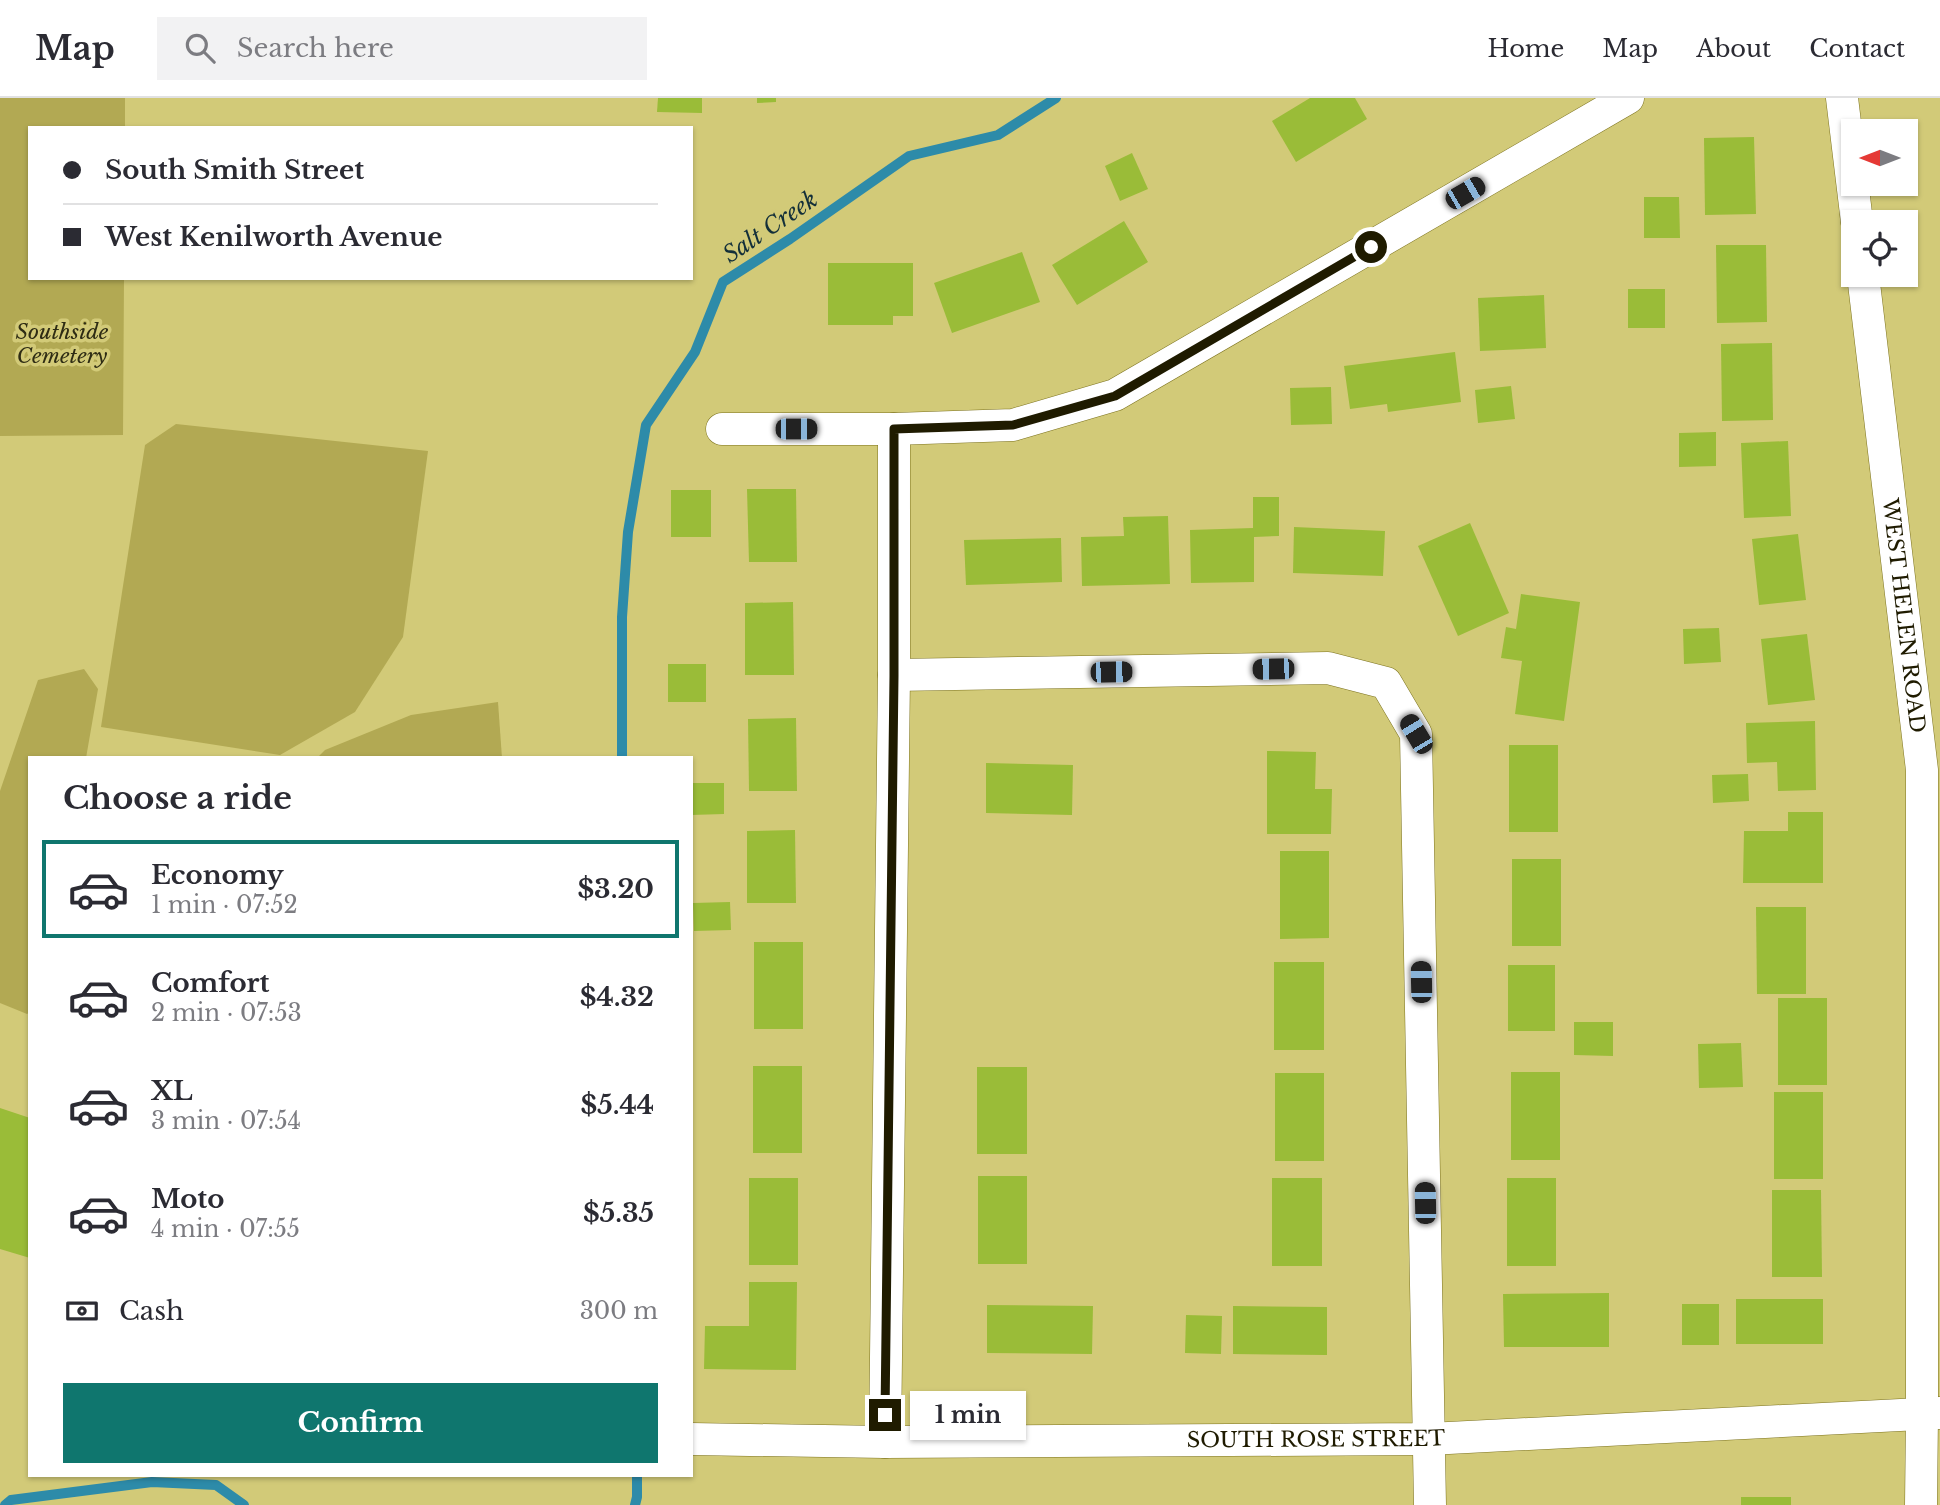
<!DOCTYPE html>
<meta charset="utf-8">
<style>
body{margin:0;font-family:"Libre Baskerville",serif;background:#f2f2f3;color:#2b2b33;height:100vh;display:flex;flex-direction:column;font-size:26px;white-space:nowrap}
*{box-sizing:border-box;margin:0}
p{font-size:23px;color:#7c7c81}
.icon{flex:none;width:38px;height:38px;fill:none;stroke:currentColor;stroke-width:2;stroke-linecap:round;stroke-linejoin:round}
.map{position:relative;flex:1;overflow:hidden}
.panel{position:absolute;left:28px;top:658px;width:665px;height:721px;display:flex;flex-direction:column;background:#fff;border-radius:0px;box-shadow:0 2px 5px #0004}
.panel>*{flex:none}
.top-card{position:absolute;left:28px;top:28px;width:665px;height:154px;border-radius:0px;box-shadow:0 2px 5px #0004;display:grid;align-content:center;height:154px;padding:0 35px;background:#fff}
.needle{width:46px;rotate:270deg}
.fabs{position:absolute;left:1841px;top:21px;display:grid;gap:14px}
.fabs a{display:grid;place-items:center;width:77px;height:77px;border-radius:0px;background:#fff;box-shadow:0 2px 5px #0004;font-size:35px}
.end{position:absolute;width:32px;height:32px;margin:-16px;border:9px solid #1f1b00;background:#fff;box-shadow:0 0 0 4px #fff}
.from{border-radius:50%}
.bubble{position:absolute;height:49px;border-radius:0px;background:#fff;box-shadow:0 2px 5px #0004;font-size:23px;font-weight:700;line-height:49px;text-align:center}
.car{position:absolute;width:21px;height:42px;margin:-21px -10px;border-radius:9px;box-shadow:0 0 5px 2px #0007;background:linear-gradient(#222 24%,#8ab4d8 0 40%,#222 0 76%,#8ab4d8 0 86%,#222 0)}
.top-card b{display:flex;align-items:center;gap:24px;height:66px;font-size:26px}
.top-card b+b{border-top:2px solid #e1e1e2}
.top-card i{width:18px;height:18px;background:#2b2b33}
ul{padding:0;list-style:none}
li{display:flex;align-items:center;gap:21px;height:98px;margin:0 14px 10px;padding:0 21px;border:4px solid transparent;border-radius:0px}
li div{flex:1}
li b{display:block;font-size:26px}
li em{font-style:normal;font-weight:700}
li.selected{border-color:#0f766e}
li>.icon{width:63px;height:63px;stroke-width:1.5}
h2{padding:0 35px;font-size:32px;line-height:84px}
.pay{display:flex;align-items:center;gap:18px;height:77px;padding:0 35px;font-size:26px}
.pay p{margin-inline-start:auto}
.action{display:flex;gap:14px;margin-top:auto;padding:14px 35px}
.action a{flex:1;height:80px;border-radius:0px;background:#0f766e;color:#fff;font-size:28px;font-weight:700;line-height:80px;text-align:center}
header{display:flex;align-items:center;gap:42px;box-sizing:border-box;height:98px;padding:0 35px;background:#fff;border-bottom:2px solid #e1e1e2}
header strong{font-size:33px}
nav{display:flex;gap:38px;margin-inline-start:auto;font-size:24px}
.search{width:490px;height:63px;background:#f2f2f3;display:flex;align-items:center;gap:18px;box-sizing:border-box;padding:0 24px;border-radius:0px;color:#7c7c81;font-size:26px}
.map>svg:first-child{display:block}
.green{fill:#b2a953}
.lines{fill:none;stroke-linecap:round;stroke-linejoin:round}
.stream{stroke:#2d8ba9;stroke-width:10}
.building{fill:#9abc38}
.street-casing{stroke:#7d731e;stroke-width:33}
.street{stroke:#fff;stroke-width:32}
.route{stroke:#1f1b00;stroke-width:9}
.labels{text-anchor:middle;stroke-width:7;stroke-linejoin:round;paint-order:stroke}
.park-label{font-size:21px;font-style:italic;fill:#2e2c14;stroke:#d2ca78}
.street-label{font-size:21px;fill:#1f1b00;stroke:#d2ca78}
.water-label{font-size:23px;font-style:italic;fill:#132f39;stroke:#d2ca78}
</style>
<header>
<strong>Map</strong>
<div class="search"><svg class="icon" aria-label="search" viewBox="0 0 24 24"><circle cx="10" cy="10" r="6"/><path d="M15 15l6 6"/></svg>Search here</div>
<nav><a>Home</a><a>Map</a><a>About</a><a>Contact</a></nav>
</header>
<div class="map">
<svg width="1940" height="1407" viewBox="0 0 1940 1407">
<rect width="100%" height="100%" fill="#d2ca78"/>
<g class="green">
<polygon points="0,0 125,0 125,30 30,30 30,180 124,180 123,337 0,338"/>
<polygon points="176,326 428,353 403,539 355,614 280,657 101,629 145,347"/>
<polygon points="84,571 98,591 86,660 30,660 30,914 27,916 0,905 0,693 38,582"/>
<polygon points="498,604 502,660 317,660 325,652 411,617"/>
</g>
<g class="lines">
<g class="stream">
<polyline points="622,660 622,519 628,434 646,327 695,254 723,184 790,141 909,58 998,37 1056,0"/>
<polyline points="5,1407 11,1402 152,1384 216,1387 244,1407"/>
<polyline points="635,1407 637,1399 637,1377"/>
</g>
</g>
<g class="building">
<polygon points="658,0 702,0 702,15 657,14"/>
<polygon points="757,0 776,0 776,4 757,5"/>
<polygon points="1310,0 1355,0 1367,21 1296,64 1272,23"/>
<polygon points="1754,39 1756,116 1705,117 1704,40"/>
<polygon points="1132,55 1148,91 1120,103 1105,68"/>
<polygon points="1644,99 1679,99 1680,140 1644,140"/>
<polygon points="1124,123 1148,164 1077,207 1052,167"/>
<polygon points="1716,147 1766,147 1767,224 1717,225"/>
<polygon points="1022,154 1040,204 952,235 934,185"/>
<polygon points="828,165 913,165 913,218 893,218 893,227 828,227"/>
<rect x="1628" y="191" width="37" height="39"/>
<polygon points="1544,197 1546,250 1480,253 1478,200"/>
<polygon points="1772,245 1773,322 1722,323 1721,246"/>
<polygon points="1455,254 1461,304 1388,314 1387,306 1350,311 1344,268"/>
<polygon points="1511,288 1515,321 1478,325 1475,292"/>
<polygon points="1331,289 1332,326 1291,327 1290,290"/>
<polygon points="1716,334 1716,368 1679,369 1679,335"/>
<polygon points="1788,343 1791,418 1744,420 1741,345"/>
<polygon points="747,391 796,391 797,464 749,464"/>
<rect x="671" y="392" width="40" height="47"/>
<polygon points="1253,399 1279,399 1279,438 1254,439 1254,484 1191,485 1190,432 1253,430"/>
<polygon points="1168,418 1170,486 1082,488 1081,439 1124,438 1123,419"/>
<polygon points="1470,425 1509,515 1458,538 1418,448"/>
<polygon points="1294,429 1385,433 1383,478 1293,475"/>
<polygon points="1798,436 1806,502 1759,507 1752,441"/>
<polygon points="1061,440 1062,484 966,487 964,442"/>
<polygon points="1521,496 1580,504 1564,623 1515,616 1522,563 1501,560 1506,529 1516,531"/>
<polygon points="793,504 794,577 745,577 745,505"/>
<polygon points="1719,530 1721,564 1684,566 1683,531"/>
<polygon points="1807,536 1815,602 1768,607 1761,541"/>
<rect x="668" y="566" width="38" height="38"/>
<polygon points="796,620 797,693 749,693 748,621"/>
<polygon points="1815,623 1816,692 1778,693 1777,664 1747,665 1746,625"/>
<rect x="1509" y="647" width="49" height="87"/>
<polygon points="1267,653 1316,654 1315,691 1332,691 1331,736 1267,736"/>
<polygon points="986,665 1073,667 1072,717 986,715"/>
<polygon points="1748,676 1749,703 1713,705 1712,677"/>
<polygon points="691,685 724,685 724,716 691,717"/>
<polygon points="1788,714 1823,714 1823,785 1743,785 1744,733 1788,733"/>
<polygon points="795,732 796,805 747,805 747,733"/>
<polygon points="1280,753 1329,753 1329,840 1280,841"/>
<rect x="1512" y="761" width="49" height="87"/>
<polygon points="730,804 731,832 694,833 693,805"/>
<polygon points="1756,809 1806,809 1806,896 1757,896"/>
<rect x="754" y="844" width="49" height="87"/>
<rect x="1274" y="864" width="50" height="88"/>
<rect x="1508" y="867" width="47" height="66"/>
<rect x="1778" y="900" width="49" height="87"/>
<polygon points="1574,924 1613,924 1613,958 1574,957"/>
<polygon points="1741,945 1743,989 1699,990 1698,946"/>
<rect x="753" y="968" width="49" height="87"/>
<rect x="977" y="969" width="50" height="87"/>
<rect x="1511" y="974" width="49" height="88"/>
<rect x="1275" y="975" width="49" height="88"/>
<rect x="1774" y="994" width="49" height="87"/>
<polygon points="0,1010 30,1020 30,1160 0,1151"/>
<rect x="978" y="1078" width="49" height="88"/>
<rect x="749" y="1080" width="49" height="87"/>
<rect x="1272" y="1080" width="50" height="88"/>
<rect x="1507" y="1080" width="49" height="88"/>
<polygon points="1772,1092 1821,1092 1822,1179 1772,1179"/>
<polygon points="749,1184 797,1184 796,1272 704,1271 705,1228 749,1228"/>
<polygon points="1609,1195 1609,1249 1504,1249 1503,1196"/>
<rect x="1736" y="1201" width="87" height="45"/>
<rect x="1682" y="1206" width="37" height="41"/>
<polygon points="987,1207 1093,1208 1092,1256 987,1255"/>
<polygon points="1233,1208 1327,1209 1327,1257 1233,1256"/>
<polygon points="1186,1217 1222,1218 1221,1256 1185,1255"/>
<rect x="1741" y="1399" width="50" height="8"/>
</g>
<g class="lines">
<g class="street-casing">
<g id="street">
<polyline points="1842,0 1857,124"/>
<path id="s1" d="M1863 177 1922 672V1317L1921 1407"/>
<polyline points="722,331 894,331 1013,327 1115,297 1628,0"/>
<polyline points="894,577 1328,570 1386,585 1416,636 1430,1407"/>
<path id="s2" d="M691 1341 885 1344 1429 1341 1940 1315"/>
<polyline points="885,1344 894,577 894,331"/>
</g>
</g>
<use href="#street" class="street"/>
</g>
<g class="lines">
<polyline class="route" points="885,1317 894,578 894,331 1013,327 1115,298 1371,149"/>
</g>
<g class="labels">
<g class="park-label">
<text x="62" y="241">Southside<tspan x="62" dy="24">Cemetery</tspan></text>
</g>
<g class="street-label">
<text dy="7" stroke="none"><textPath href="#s1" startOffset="343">WEST HELEN ROAD</textPath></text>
<text dy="7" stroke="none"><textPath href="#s2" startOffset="625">SOUTH ROSE STREET</textPath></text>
</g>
<g class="water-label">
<text transform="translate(770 129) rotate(-34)" y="8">Salt Creek</text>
</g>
</g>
</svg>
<div class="fabs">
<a><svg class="needle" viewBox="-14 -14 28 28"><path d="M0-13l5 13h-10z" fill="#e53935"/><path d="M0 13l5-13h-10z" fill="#7c7c81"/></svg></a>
<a><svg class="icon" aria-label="locate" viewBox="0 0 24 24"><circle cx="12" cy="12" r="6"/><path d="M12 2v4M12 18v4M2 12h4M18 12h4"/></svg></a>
</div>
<i class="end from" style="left:1371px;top:149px"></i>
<i class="end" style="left:885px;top:1317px"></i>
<div class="bubble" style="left:910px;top:1293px;width:116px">1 min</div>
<i class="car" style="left:1465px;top:95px;rotate:60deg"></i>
<i class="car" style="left:796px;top:331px;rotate:90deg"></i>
<i class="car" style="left:1273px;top:571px;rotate:269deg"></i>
<i class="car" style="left:1111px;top:574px;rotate:89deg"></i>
<i class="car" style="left:1416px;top:636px;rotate:329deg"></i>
<i class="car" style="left:1421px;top:884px;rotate:359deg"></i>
<i class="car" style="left:1425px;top:1105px;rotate:359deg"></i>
<div class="top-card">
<b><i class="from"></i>South Smith Street</b>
<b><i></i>West Kenilworth Avenue</b>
</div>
<section class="panel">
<h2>Choose a ride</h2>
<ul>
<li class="selected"><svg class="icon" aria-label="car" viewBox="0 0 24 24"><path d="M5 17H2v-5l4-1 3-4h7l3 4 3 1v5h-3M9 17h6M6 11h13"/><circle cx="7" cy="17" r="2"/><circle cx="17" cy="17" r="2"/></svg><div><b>Economy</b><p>1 min · 07:52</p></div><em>$3.20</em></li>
<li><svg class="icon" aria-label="car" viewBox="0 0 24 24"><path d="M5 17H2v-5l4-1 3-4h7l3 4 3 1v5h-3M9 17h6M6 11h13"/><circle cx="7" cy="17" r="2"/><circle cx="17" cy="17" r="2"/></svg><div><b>Comfort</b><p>2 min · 07:53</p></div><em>$4.32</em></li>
<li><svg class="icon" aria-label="car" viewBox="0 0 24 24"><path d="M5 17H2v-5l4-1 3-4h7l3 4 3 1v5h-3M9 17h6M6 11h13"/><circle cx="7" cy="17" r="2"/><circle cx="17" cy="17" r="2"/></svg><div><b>XL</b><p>3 min · 07:54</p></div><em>$5.44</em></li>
<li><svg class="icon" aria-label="car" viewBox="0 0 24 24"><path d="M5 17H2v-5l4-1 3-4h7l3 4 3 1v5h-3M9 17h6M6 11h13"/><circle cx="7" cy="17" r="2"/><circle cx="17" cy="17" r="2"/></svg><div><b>Moto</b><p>4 min · 07:55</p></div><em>$5.35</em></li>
</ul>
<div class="pay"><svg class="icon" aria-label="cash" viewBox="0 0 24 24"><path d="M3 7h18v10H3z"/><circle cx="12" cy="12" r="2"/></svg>Cash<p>300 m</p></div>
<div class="action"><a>Confirm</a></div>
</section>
</div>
